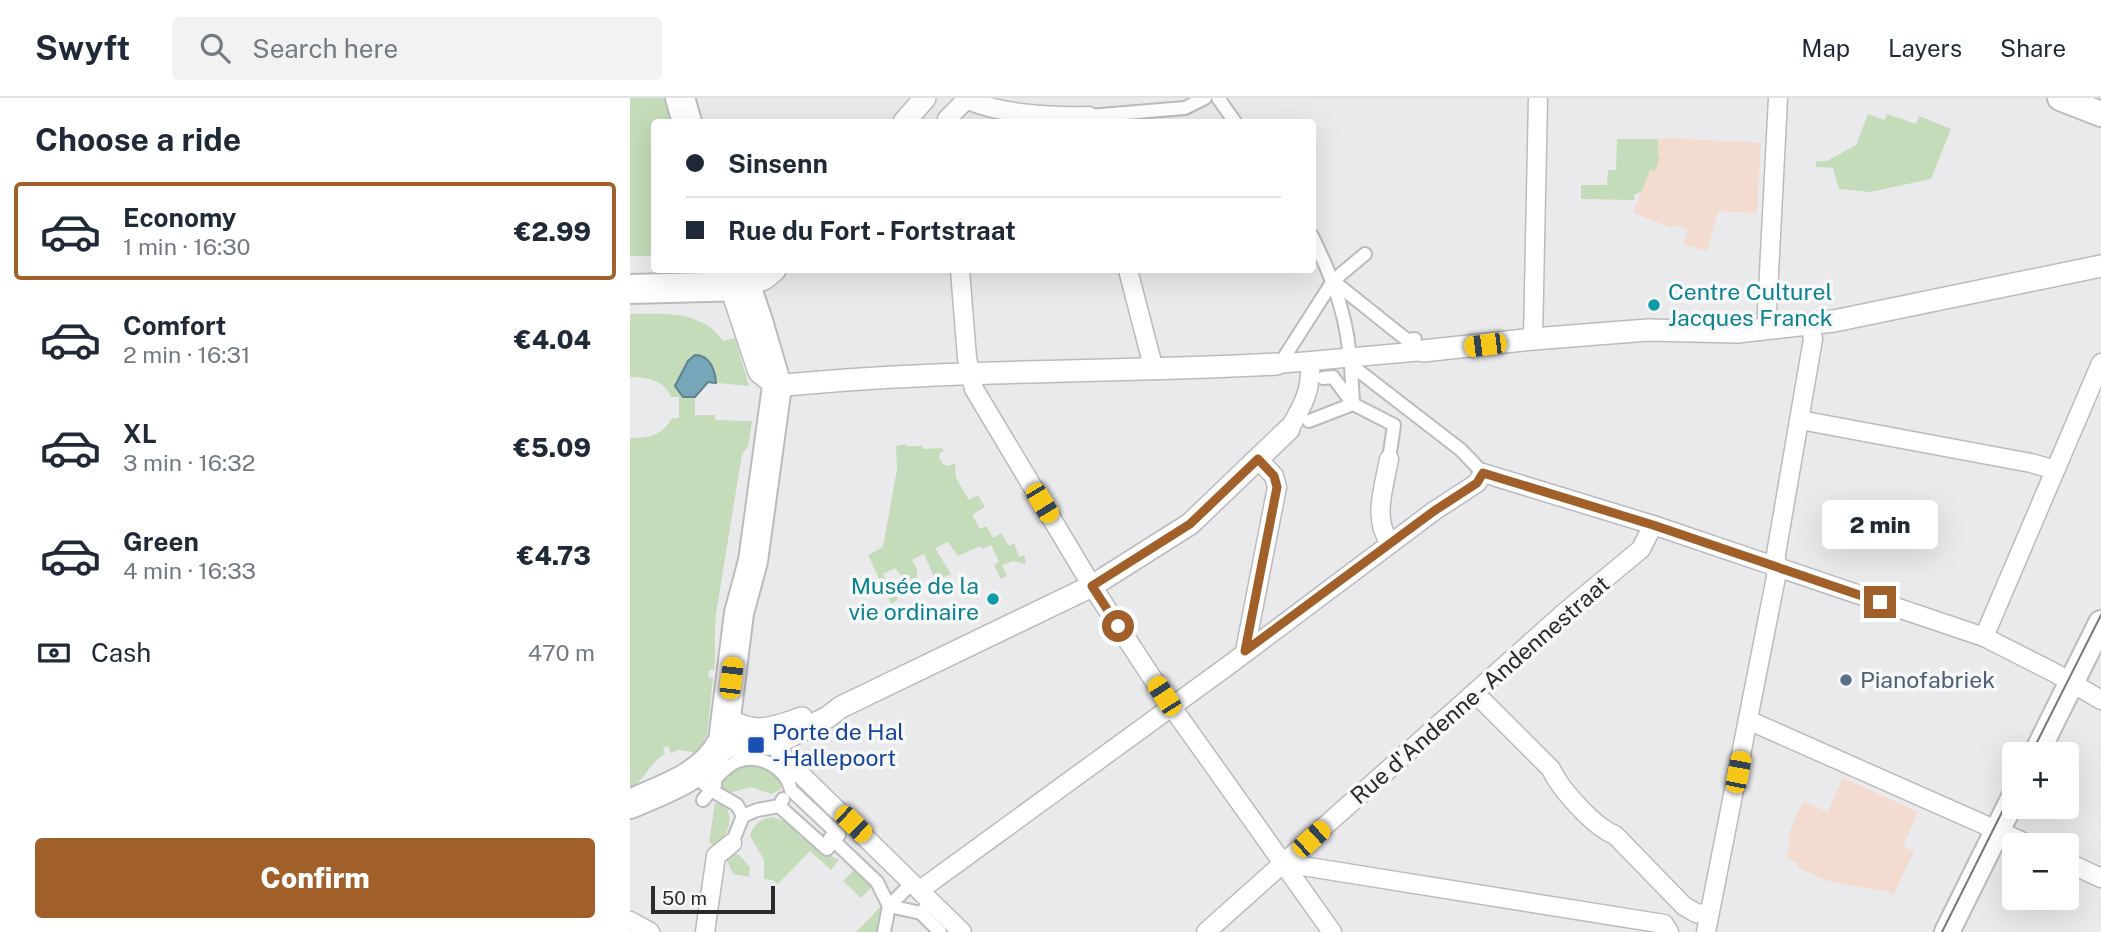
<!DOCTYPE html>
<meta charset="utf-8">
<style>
body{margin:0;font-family:"Public Sans",sans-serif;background:#f2f2f3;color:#1f2937;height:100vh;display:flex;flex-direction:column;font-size:26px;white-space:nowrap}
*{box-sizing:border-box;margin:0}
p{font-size:23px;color:#747a83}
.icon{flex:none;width:38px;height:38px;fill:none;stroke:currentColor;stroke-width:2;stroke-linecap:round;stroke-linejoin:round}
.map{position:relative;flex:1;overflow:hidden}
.details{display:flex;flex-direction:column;background:#fff;width:630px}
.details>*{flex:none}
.hud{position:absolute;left:21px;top:21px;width:665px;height:154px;border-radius:7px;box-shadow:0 7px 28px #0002;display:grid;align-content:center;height:154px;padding:0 35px;background:#fff}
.tools{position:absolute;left:1372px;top:644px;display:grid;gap:14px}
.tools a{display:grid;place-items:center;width:77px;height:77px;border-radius:7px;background:#fff;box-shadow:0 7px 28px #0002;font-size:35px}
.scale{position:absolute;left:21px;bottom:18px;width:124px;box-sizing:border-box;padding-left:7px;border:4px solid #2b2b2c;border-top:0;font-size:19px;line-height:24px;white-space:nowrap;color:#2b2b2c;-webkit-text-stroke:5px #f7f8fa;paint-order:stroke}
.end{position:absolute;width:32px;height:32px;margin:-16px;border:9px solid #a1602a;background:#fff;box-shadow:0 0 0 4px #fff}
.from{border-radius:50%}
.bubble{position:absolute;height:49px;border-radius:7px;background:#fff;box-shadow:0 7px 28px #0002;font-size:23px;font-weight:800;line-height:49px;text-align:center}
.car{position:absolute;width:21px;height:42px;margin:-21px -10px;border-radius:9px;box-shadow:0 0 5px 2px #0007;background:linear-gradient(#f5c518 24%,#345 0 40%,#f5c518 0 76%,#345 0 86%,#f5c518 0)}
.hud b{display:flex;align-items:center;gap:24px;height:66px;font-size:26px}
.hud b+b{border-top:2px solid #e0e1e3}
.hud i{width:18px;height:18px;background:#1f2937}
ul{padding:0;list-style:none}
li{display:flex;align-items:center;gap:21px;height:98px;margin:0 14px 10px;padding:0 21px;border:4px solid transparent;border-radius:7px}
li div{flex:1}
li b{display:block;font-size:26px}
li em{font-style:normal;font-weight:800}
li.on{border-color:#a1602a}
li>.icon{width:63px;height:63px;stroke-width:1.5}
h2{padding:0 35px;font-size:32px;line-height:84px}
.pay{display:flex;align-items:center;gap:18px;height:77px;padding:0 35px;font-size:26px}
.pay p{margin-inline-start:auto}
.primary-button{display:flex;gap:14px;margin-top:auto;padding:14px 35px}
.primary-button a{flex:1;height:80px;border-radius:7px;background:#a1602a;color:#fff;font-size:28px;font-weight:800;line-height:80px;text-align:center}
header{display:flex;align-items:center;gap:42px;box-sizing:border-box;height:98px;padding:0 35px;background:#fff;border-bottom:2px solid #e0e1e3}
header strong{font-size:33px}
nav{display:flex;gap:38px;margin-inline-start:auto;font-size:24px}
.search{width:490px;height:63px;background:#f2f2f3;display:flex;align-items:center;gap:18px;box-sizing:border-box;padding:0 24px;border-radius:7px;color:#747a83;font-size:26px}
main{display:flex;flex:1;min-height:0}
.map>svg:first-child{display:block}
.education{fill:#f3dbd0}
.green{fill:#c4dcb9}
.water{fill:#75a7b8;stroke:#5f828e;stroke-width:2}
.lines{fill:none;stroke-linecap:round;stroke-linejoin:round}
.pedestrian-casing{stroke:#bbbbbd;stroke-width:16}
.minor-casing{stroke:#bbbbbd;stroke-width:21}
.tertiary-casing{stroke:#bbbbbd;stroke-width:24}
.secondary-casing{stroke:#bbbbbd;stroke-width:28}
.primary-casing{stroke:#bbbbbd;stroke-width:32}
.pedestrian{stroke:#fff;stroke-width:12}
.minor{stroke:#fff;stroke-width:18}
.tertiary{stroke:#fff;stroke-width:21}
.secondary{stroke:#fff;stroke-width:24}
.primary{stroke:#fff;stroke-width:28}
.tram{stroke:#79797b;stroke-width:2}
.route{stroke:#a1602a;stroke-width:9}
.culture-dot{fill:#0f9aa8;stroke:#f7f8fa;stroke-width:2.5}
.service-dot{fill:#5c6f8a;stroke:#f7f8fa;stroke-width:2.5}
.transit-dot{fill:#1a4fb4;stroke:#f7f8fa;stroke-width:2.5}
.labels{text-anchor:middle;stroke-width:7;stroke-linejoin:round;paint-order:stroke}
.culture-label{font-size:23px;fill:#0d838f;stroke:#f7f8fa;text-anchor:start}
.service-label{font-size:23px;fill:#4e5e75;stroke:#f7f8fa;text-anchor:start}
.street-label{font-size:23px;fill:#2b2b2c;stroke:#f7f8fa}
.transit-label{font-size:23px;fill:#164399;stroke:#f7f8fa;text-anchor:start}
</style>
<header>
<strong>Swyft</strong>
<div class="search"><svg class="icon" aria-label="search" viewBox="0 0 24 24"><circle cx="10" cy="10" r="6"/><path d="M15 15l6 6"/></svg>Search here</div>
<nav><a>Map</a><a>Layers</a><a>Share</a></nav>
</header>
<main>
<section class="details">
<h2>Choose a ride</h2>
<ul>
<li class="on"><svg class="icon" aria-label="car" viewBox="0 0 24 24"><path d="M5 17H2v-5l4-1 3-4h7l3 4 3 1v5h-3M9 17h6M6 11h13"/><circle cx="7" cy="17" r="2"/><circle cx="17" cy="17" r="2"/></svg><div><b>Economy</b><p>1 min · 16:30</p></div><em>€2.99</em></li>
<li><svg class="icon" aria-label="car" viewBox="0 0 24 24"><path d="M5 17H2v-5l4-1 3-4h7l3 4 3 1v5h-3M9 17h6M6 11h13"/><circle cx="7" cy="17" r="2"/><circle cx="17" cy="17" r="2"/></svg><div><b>Comfort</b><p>2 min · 16:31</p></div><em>€4.04</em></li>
<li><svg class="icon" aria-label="car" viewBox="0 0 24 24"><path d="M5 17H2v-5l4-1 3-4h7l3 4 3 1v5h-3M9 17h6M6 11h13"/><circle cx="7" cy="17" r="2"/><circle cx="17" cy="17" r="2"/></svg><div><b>XL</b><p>3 min · 16:32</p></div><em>€5.09</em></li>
<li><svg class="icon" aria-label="car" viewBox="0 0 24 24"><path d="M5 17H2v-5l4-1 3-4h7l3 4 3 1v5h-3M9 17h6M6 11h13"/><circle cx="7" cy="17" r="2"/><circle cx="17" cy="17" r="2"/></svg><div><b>Green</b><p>4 min · 16:33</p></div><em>€4.73</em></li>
</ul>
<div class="pay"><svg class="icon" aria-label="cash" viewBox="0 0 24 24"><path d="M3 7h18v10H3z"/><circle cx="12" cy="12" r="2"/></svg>Cash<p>470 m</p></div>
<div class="primary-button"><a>Confirm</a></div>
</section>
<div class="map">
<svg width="1471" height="834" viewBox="0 0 1471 834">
<rect width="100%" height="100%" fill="#eaeaed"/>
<g class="education">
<polygon points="1037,40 1131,45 1127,115 1088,113 1077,153 1054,147 1058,131 1043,127 1042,130 1003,115 1020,71 1028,58 1028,41"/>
<polygon points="1213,680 1288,714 1273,748 1284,753 1263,798 1259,794 1198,783 1167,769 1169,765 1157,760 1160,733 1173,703 1198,714"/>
</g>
<g class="green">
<polygon points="0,0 35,0 42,24 24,24 24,158 0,158"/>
<polygon points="1238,16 1254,22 1257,16 1286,26 1289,18 1321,31 1301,81 1240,94 1209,91 1203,70 1186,69 1186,63 1197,63 1226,47"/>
<polygon points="987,41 1028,41 1028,57 1030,58 1025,73 1020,72 1012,93 1004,97 1004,102 951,101 951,87 977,87 978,72 986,72"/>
<path d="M0 216C35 216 71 212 93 243L105 240 119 288 78 284 65 299V317H85V322L122 323 118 349 112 356 86 516C84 535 86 553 84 572H79L78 579 83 580 77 637 68 655 48 652 41 655 38 648 33 650 35 656C20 664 15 682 0 691V340C18 340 32 338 42 320H49V299H41C34 282 17 279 0 279Z"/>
<polygon points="276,346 276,348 292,348 293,351 312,350 314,353 310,355 309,360 313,366 318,368 325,365 326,380 339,402 348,397 355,409 342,417 350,431 356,428 363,440 371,435 379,448 384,445 389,459 394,457 396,463 395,466 383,463 372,467 377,478 371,481 364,467 369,463 361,447 352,451 350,448 328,458 318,444 305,450 321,476 306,483 294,456 282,462 287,471 287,479 276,484 265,470 253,476 268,502 261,506 238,457 253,449 267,371 266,348"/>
<polygon points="118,665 138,668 153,684 150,692 141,696 121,689 99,695 89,692 88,687 95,675"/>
<path d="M85 705 94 707C106 720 97 739 85 748L79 744Z"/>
<path d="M142 719 161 725 170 735 169 739H173V736L199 757 209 762 201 772 180 753 148 786 143 782 134 781V762L120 738C123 727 131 720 142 719Z"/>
<path d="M102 754 109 757 120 769 119 779 103 776C101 769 96 764 96 757Z"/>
<polygon points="225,771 244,787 231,800 213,783"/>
<polygon points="252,807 249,834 226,834"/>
</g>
<path class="water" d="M65 257C80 257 85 272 86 285L78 284 65 299H53L45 288 58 263Z"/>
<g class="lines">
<g class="pedestrian-casing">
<g id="pedestrian">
<polyline points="588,0 605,24"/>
<polyline points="459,18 555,10 575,0"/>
<path d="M682 138C700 175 715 211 719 252"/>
<polyline points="703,183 777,242 785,241"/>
<polyline points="655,258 703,183 735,156"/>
<polyline points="721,267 831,352 853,375"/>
<polyline points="721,267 723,306 764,327 759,361"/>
<polyline points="679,323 723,306 703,279 693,280"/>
<polyline points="64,677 81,692 107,707 113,718 102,745"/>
<path d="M73 702 85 687V681C92 674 98 667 108 663 130 655 156 670 161 692L209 737 204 743 200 740"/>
<polyline points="149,708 197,751 204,743 247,784 259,808 254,834"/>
<polyline points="113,718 127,712 149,708 153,701"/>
<polyline points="259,808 291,815 297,808"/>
<polyline points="259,808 278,789"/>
<polyline points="291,815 310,834"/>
</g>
</g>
<g class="minor-casing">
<g id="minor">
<path d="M334 0C366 16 422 19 459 18L460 24"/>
<polyline points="317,24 317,21 336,2"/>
<polyline points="330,172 337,260 344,291 462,488 534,598 702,834"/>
<polyline points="498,172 524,272"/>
<polyline points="1139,230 1137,214 1148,0"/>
<polyline points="903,241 908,0"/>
<polyline points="647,266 793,253"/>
<polyline points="1170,322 1401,365 1425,372"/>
<path d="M659 331C673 308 682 291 680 264"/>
<path d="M759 361C754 390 742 421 760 445"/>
<polyline points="1354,539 1471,265"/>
<polyline points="615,553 647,389 644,378 628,361"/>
<path d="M845 595 921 671C930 691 964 729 985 737L1054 808 1066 815 1079 817"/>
<polyline points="1118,622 1400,747"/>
<polyline points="145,646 153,659 332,834"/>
<polyline points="1437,764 1471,780"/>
<polyline points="654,765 1034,826 1039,834"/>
<polyline points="290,792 599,567 804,413 847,385 853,375 1023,427 1354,539 1425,575 1471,602"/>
<polyline points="0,823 20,834"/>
<polyline points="75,834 86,758 102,745"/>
<polyline points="576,834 935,514 1011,451 1023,427"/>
<polyline points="1076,834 1146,479 1146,456 1183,241 1180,225"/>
</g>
</g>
<g class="tertiary-casing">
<g id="tertiary">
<polyline points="274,24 295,0"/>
<polyline points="116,188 134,181 145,172"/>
<path d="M101 190 129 274 147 288C313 271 481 275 647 266"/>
<polyline points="793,253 903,241 1018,232 1107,234 1204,223 1471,168"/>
<path d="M97 621C128 638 142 630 172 620"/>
<polyline points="86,655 103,647 145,646 198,619 211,609 462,488 560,426 659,331"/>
</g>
</g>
<g class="secondary-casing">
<g id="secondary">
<polyline points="1430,0 1471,16"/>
<polyline points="1406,656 1471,525"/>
<polyline points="1317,834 1384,699"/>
</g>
</g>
<g class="primary-casing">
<g id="primary">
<polyline points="50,0 57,24"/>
<polyline points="0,191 116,188"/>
<path d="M0 706C36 690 74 679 93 643L109 515 123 463 147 288 128 223 116 188 107 172"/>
</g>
</g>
<use href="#pedestrian" class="pedestrian"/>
<use href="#minor" class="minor"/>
<use href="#tertiary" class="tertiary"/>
<use href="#secondary" class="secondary"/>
<use href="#primary" class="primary"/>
<g class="tram">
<polyline points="1401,656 1471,517"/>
<polyline points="1312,834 1384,690"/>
</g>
</g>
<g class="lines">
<polyline class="route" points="488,528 462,488 560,426 628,361 644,378 647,389 615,553 804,413 847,385 853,375 1023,427 1250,504"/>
</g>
<g class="culture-dot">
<circle cx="1024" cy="207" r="7"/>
<circle cx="363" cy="501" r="7"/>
</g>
<circle class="service-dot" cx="1216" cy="582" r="7"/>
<rect class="transit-dot" x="117" y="638" width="18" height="18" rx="3.5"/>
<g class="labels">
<g class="culture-label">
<text x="1038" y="202">Centre Culturel<tspan x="1038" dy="26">Jacques Franck</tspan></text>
<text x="349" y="496" text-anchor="end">Musée de la<tspan x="349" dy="26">vie ordinaire</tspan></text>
</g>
<g class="service-label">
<text x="1230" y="590">Pianofabriek</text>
</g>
<g class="street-label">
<text transform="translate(850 592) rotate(-41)" y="8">Rue d'Andenne - Andennestraat</text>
</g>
<g class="transit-label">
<text x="142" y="642">Porte de Hal<tspan x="142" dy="26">- Hallepoort</tspan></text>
</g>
</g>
</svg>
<div class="tools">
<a>+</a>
<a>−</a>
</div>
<div class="scale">50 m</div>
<i class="end from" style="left:488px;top:528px"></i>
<i class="end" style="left:1250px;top:504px"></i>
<div class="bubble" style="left:1192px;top:402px;width:116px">2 min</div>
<i class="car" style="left:855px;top:247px;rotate:263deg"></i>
<i class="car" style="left:412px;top:405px;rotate:149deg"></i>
<i class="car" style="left:101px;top:580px;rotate:7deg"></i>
<i class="car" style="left:534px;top:598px;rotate:327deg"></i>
<i class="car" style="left:1108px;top:674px;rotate:11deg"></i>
<i class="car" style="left:223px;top:726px;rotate:134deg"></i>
<i class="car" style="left:681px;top:741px;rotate:48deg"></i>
<div class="hud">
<b><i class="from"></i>Sinsenn</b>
<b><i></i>Rue du Fort - Fortstraat</b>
</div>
</div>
</main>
